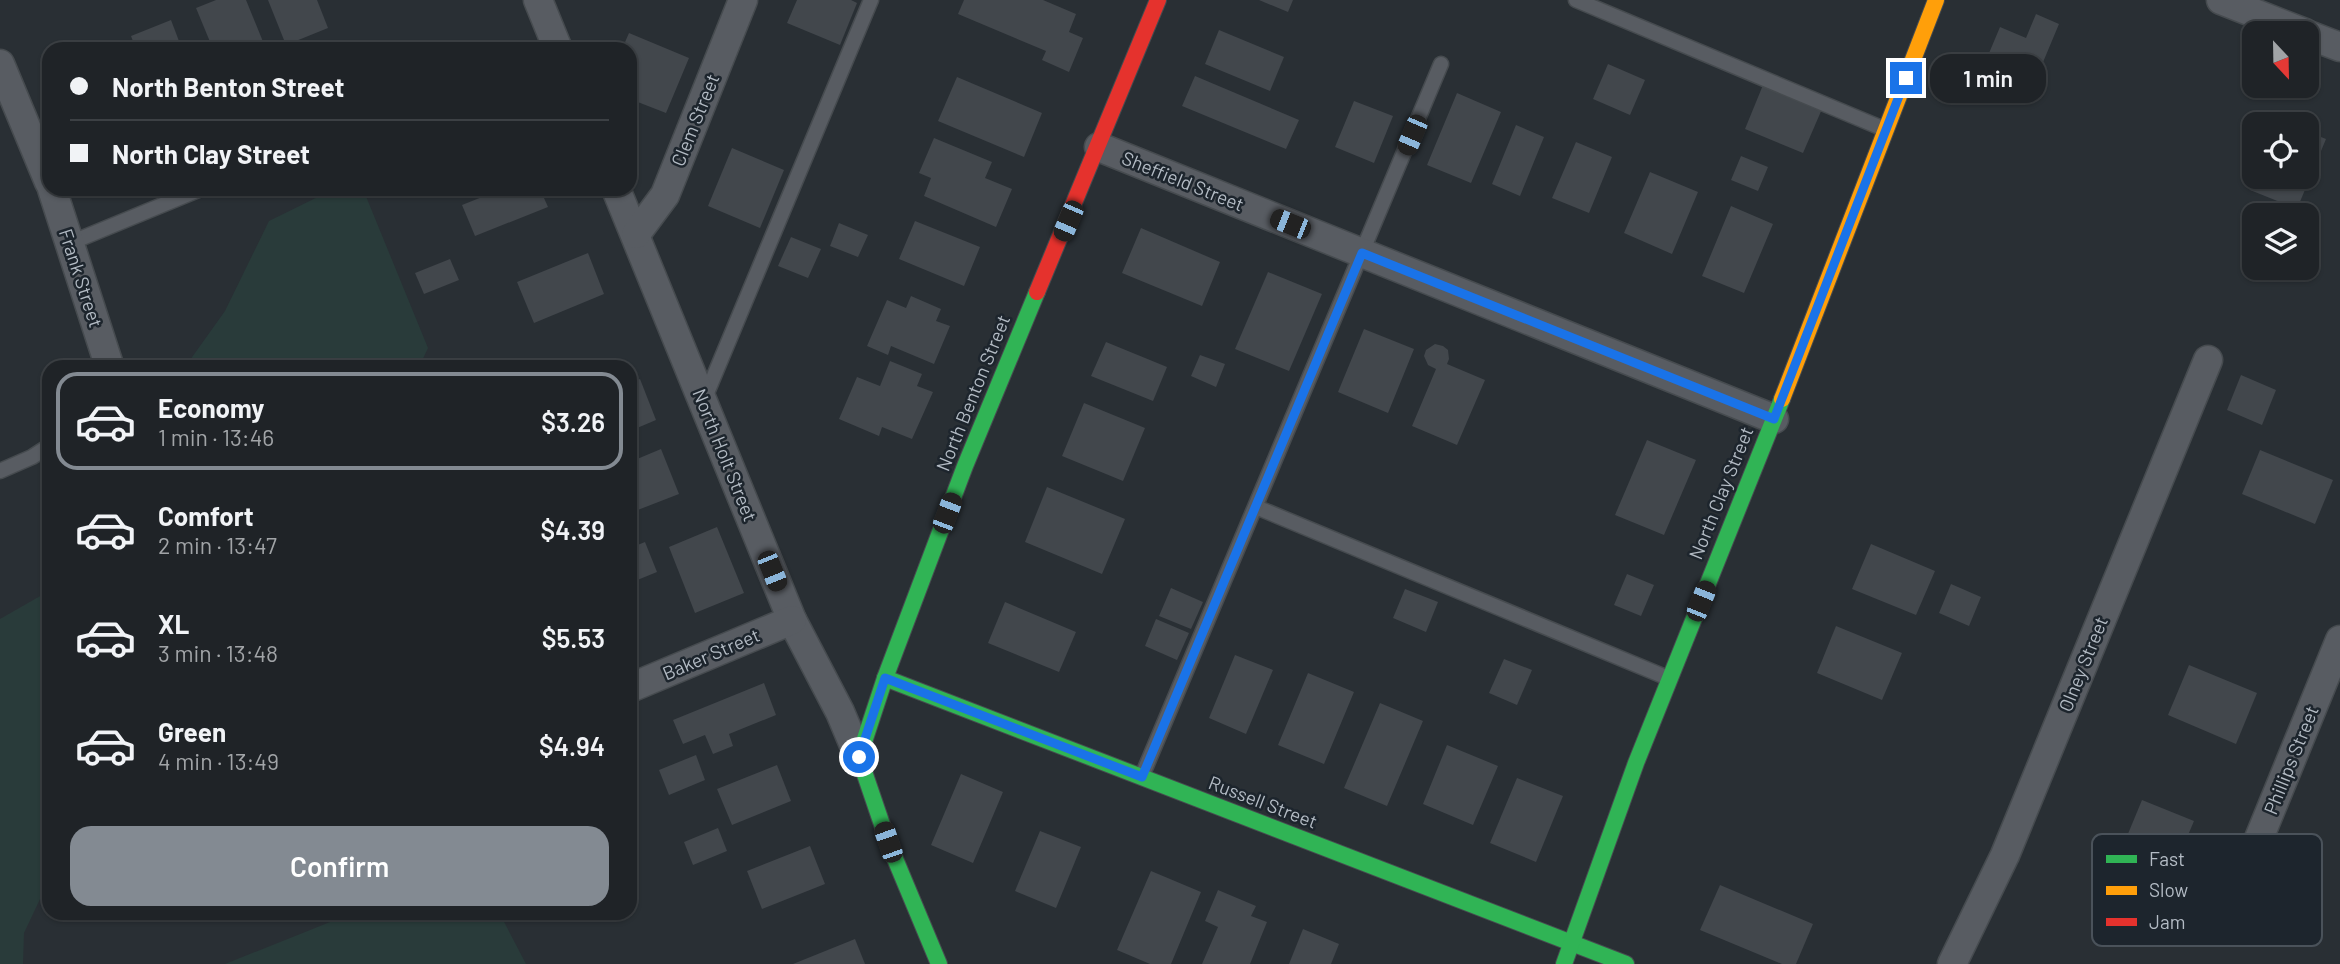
<!DOCTYPE html>
<meta charset="utf-8">
<style>
body{margin:0;font-family:Barlow,sans-serif;background:#2c2f33;color:#f1f3f6;height:100vh;display:flex;flex-direction:column;font-size:26px;white-space:nowrap}
*{box-sizing:border-box;margin:0}
p{font-size:23px;color:#a1a4a7}
.icon{flex:none;width:38px;height:38px;fill:none;stroke:currentColor;stroke-width:2;stroke-linecap:round;stroke-linejoin:round}
.map{position:relative;flex:1;overflow:hidden}
.details{position:absolute;left:42px;top:360px;width:595px;height:560px;display:flex;flex-direction:column;background:#1f2327;border-radius:21px;box-shadow:0 2px 5px #0004,0 0 0 2px #3c4044}
.details>*{flex:none}
.guide{position:absolute;left:42px;top:42px;width:595px;height:154px;border-radius:21px;box-shadow:0 2px 5px #0004,0 0 0 2px #3c4044;display:grid;align-content:center;height:154px;padding:0 28px;background:#1f2327}
.needle{width:46px;rotate:158deg}
.controls{position:absolute;left:2242px;top:21px;display:grid;gap:14px}
.controls a{display:grid;place-items:center;width:77px;height:77px;border-radius:14px;background:#1f2327;box-shadow:0 2px 5px #0004,0 0 0 2px #3c4044;font-size:35px}
.end{position:absolute;width:32px;height:32px;margin:-16px;border:9px solid #1a73e8;background:#fff;box-shadow:0 0 0 4px #fff}
.from{border-radius:50%}
.bubble{position:absolute;height:49px;border-radius:21px;background:#1f2327;box-shadow:0 2px 5px #0004,0 0 0 2px #3c4044;font-size:23px;font-weight:600;line-height:49px;text-align:center}
.car{position:absolute;width:21px;height:42px;margin:-21px -10px;border-radius:9px;box-shadow:0 0 5px 2px #0007;background:linear-gradient(#222 24%,#8ab4d8 0 40%,#222 0 76%,#8ab4d8 0 86%,#222 0)}
.guide b{display:flex;align-items:center;gap:24px;height:66px;font-size:26px}
.guide b+b{border-top:2px solid #3c4044}
.guide i{width:18px;height:18px;background:#f1f3f6}
ul{padding:12px 0 0;list-style:none}
li{display:flex;align-items:center;gap:21px;height:98px;margin:0 14px 10px;padding:0 14px;border:4px solid transparent;border-radius:21px}
li div{flex:1}
li b{display:block;font-size:26px}
li em{font-style:normal;font-weight:600}
li.on{border-color:#838a92}
li>.icon{width:63px;height:63px;stroke-width:1.5}
.primary-button{display:flex;gap:14px;margin-top:auto;padding:14px 28px}
.primary-button a{flex:1;height:80px;border-radius:21px;background:#838a92;color:#fff;font-size:28px;font-weight:600;line-height:80px;text-align:center}
.map>svg:first-child{display:block}
.green{fill:#293b3a}
.building{fill:#42474c}
.lines{fill:none;stroke-linecap:round;stroke-linejoin:round}
.lane-casing{stroke:#464b4f;stroke-width:17}
.street-casing{stroke:#464b4f;stroke-width:31}
.fast-casing{stroke:#464b4f;stroke-width:18}
.slow-casing{stroke:#464b4f;stroke-width:18}
.jam-casing{stroke:#464b4f;stroke-width:18}
.lane{stroke:#585c62;stroke-width:14}
.street{stroke:#585c62;stroke-width:28}
.fast{stroke:#30b455;stroke-width:16}
.slow{stroke:#ff9f0a;stroke-width:16}
.jam{stroke:#e5322d;stroke-width:16}
.route{stroke:#1a73e8;stroke-width:9}
.labels{text-anchor:middle;stroke-width:5;stroke-linejoin:round;paint-order:stroke}
.street-label{font-size:19px;fill:#b3bbc4;stroke:#1d252d}
.key{fill:#1d252d;stroke:#4a525a;stroke-width:2}
.key-label{font-size:19px;fill:#b3bbc4}
</style>
<div class="map">
<svg width="2340" height="964" viewBox="0 0 2340 964">
<rect width="100%" height="100%" fill="#292f34"/>
<g class="green">
<polygon points="334,189 363,189 428,348 419,367 185,367 225,311 269,221"/>
<polygon points="49,591 49,880 24,933 23,964 0,964 0,619"/>
<polygon points="350,914 500,914 526,964 225,964"/>
</g>
<g class="building">
<polygon points="216,0 246,0 266,49 213,49 196,8"/>
<polygon points="268,0 317,0 328,28 286,45"/>
<polygon points="797,0 851,0 857,3 840,45 787,23"/>
<polygon points="964,0 1043,0 1076,14 1069,32 1083,38 1069,72 1042,60 1046,51 958,14"/>
<polygon points="1259,0 1293,0 1288,12"/>
<polygon points="2036,14 2059,24 2028,98 1979,77 2000,27 2026,38"/>
<polygon points="171,20 182,49 136,49 131,36"/>
<polygon points="1219,30 1284,57 1270,91 1205,64"/>
<polygon points="629,33 689,58 666,113 630,99 630,49 622,49"/>
<polygon points="1608,64 1645,80 1630,115 1593,99"/>
<polygon points="1195,76 1299,120 1286,149 1182,106"/>
<polygon points="957,77 1042,113 1024,157 938,121"/>
<polygon points="1763,85 1822,109 1803,153 1745,129"/>
<polygon points="1457,93 1501,112 1471,183 1427,165"/>
<polygon points="1354,101 1393,116 1374,163 1335,147"/>
<polygon points="1516,125 1544,137 1520,196 1492,184"/>
<polygon points="2306,131 2326,139 2297,209 2250,190 2255,177 2306,177"/>
<polygon points="934,138 992,162 985,178 1012,189 996,227 924,196 931,178 919,173"/>
<polygon points="1576,142 1612,157 1589,213 1552,198"/>
<polygon points="732,148 784,170 760,228 708,206"/>
<polygon points="1741,156 1768,167 1758,191 1731,180"/>
<polygon points="1650,172 1698,192 1672,254 1624,233"/>
<polygon points="108,189 125,189 110,195"/>
<polygon points="502,189 540,189 548,207 475,236 462,205"/>
<polygon points="1731,206 1773,224 1744,293 1702,276"/>
<polygon points="915,221 980,247 964,286 899,259"/>
<polygon points="839,223 868,235 858,257 830,246"/>
<polygon points="1141,228 1220,262 1202,306 1122,273"/>
<polygon points="791,237 821,249 808,278 778,266"/>
<polygon points="588,253 604,294 534,323 517,282"/>
<polygon points="450,259 459,280 424,294 415,273"/>
<polygon points="1268,272 1322,294 1289,371 1235,349"/>
<polygon points="911,296 941,309 936,321 950,326 934,364 891,346 888,355 867,346 887,300 906,308"/>
<polygon points="1364,329 1414,349 1388,413 1338,392"/>
<polygon points="1106,342 1167,367 1153,401 1091,376"/>
<polygon points="1435,344 1443,346 1448,350 1449,359 1447,364 1485,380 1457,445 1412,426 1436,369 1428,365 1424,356 1426,350"/>
<polygon points="1200,355 1225,364 1216,387 1191,376"/>
<polygon points="890,361 922,374 917,386 933,392 912,439 882,427 879,436 839,419 857,377 880,386"/>
<polygon points="2241,375 2276,390 2262,425 2227,410"/>
<polygon points="640,379 656,420 630,431 630,383"/>
<polygon points="1084,403 1145,428 1123,481 1062,456"/>
<polygon points="1647,440 1696,460 1664,535 1615,515"/>
<polygon points="661,449 679,494 630,513 630,462"/>
<polygon points="2260,450 2333,480 2315,524 2242,494"/>
<polygon points="1047,487 1125,519 1102,574 1025,542"/>
<polygon points="717,527 744,593 695,613 669,547"/>
<polygon points="645,542 657,572 630,583 630,548"/>
<polygon points="1871,544 1935,571 1916,615 1852,589"/>
<polygon points="1627,574 1654,585 1641,616 1614,605"/>
<polygon points="1951,584 1981,597 1969,626 1939,613"/>
<polygon points="1171,588 1203,602 1191,629 1159,616"/>
<polygon points="1405,589 1438,602 1426,632 1393,618"/>
<polygon points="1005,602 1076,632 1059,672 988,643"/>
<polygon points="1156,619 1189,633 1177,660 1145,646"/>
<polygon points="1836,626 1902,653 1882,700 1817,673"/>
<polygon points="1235,655 1273,670 1246,734 1209,718"/>
<polygon points="1504,659 1532,670 1517,705 1489,693"/>
<polygon points="2189,665 2257,693 2236,744 2168,715"/>
<polygon points="1308,673 1354,692 1324,764 1278,745"/>
<polygon points="764,683 776,715 729,734 733,746 713,754 705,735 683,744 673,720"/>
<polygon points="1380,703 1423,721 1387,806 1344,788"/>
<polygon points="1447,745 1498,766 1473,825 1423,804"/>
<polygon points="696,755 705,780 669,795 659,770"/>
<polygon points="777,765 791,801 732,825 717,789"/>
<polygon points="961,774 1003,792 973,863 931,845"/>
<polygon points="1517,778 1563,796 1536,862 1490,843"/>
<polygon points="2142,800 2194,821 2169,880 2118,858"/>
<polygon points="718,828 727,851 693,865 684,842"/>
<polygon points="1040,831 1081,847 1056,908 1015,891"/>
<polygon points="810,846 825,884 762,909 747,871"/>
<polygon points="1151,871 1201,892 1171,964 1150,964 1117,950"/>
<polygon points="1720,885 1813,924 1796,964 1782,964 1700,930"/>
<polygon points="1218,890 1256,906 1251,916 1267,922 1250,964 1202,964 1218,927 1205,921"/>
<polygon points="1303,929 1339,944 1331,964 1289,964"/>
<polygon points="855,939 865,964 793,964"/>
</g>
<g class="lines">
<g class="lane-casing">
<g id="lane">
<polyline points="1576,0 1884,129"/>
<polyline points="70,243 201,189"/>
<polyline points="704,400 871,0"/>
<polyline points="0,471 32,457 49,446"/>
<polyline points="1256,507 1668,678"/>
<polyline points="1142,776 1441,64"/>
</g>
</g>
<g class="street-casing">
<g id="street">
<polyline points="538,0 558,49"/>
<polyline points="2221,0 2305,33"/>
<polyline points="2306,34 2340,47"/>
<polyline points="0,64 49,182"/>
<polyline points="1099,147 1774,419"/>
<polyline points="52,189 110,368"/>
<polyline points="616,189 792,620 840,712 859,757"/>
<polyline points="636,234 665,195 743,0"/>
<polyline points="630,688 792,620"/>
<polyline points="2242,880 2340,640"/>
<polyline points="1952,964 2005,855 2208,360"/>
</g>
</g>
<g class="fast-casing">
<g id="fast">
<polyline points="885,678 1626,964"/>
<polyline points="939,964 888,842 859,757 885,678 965,466 1037,292"/>
<polyline points="1564,964 1636,763 1782,399"/>
</g>
</g>
<g class="slow-casing">
<polyline id="slow" points="1782,399 1936,0"/>
</g>
<g class="jam-casing">
<polyline id="jam" points="1037,292 1158,0"/>
</g>
<use href="#lane" class="lane"/>
<use href="#street" class="street"/>
<use href="#fast" class="fast"/>
<use href="#slow" class="slow"/>
<use href="#jam" class="jam"/>
</g>
<g class="lines">
<polyline class="route" points="859,757 885,678 1142,777 1362,253 1774,419 1906,78"/>
</g>
<g class="labels">
<g class="street-label">
<text transform="translate(695 120) rotate(-68)" y="7">Clem Street</text>
<text transform="translate(1183 181) rotate(22)" y="7">Sheffield Street</text>
<text transform="translate(81 278) rotate(72)" y="7">Frank Street</text>
<text transform="translate(973 393) rotate(-68)" y="7">North Benton Street</text>
<text transform="translate(725 455) rotate(68)" y="7">North Holt Street</text>
<text transform="translate(1721 493) rotate(-68)" y="7">North Clay Street</text>
<text transform="translate(711 654) rotate(-23)" y="7">Baker Street</text>
<text transform="translate(2083 664) rotate(-68)" y="7">Olney Street</text>
<text transform="translate(2291 760) rotate(-68)" y="7">Phillips Street</text>
<text transform="translate(1263 802) rotate(21)" y="7">Russell Street</text>
</g>
</g>
<rect x="2092" y="834" width="230" height="112" rx="10" class="key"/>
<rect x="2106" y="855" width="31" height="8" fill="#30b455"/>
<rect x="2106" y="886" width="31" height="9" fill="#ff9f0a"/>
<rect x="2106" y="918" width="31" height="8" fill="#e5322d"/>
<g class="key-label">
<text x="2149" y="866">Fast</text>
<text x="2149" y="897">Slow</text>
<text x="2149" y="929">Jam</text>
</g>
</svg>
<div class="controls">
<a><svg class="needle" viewBox="-14 -14 28 28"><path d="M0-13l5 13h-10z" fill="#e53935"/><path d="M0 13l5-13h-10z" fill="#a1a4a7"/></svg></a>
<a><svg class="icon" aria-label="locate" viewBox="0 0 24 24"><circle cx="12" cy="12" r="6"/><path d="M12 2v4M12 18v4M2 12h4M18 12h4"/></svg></a>
<a><svg class="icon" aria-label="layers" viewBox="0 0 24 24"><path d="M12 4l9 5-9 5-9-5zM3 14l9 5 9-5"/></svg></a>
</div>
<i class="end from" style="left:859px;top:757px"></i>
<i class="end" style="left:1906px;top:78px"></i>
<div class="bubble" style="left:1930px;top:54px;width:116px">1 min</div>
<i class="car" style="left:1412px;top:135px;rotate:203deg"></i>
<i class="car" style="left:1068px;top:221px;rotate:203deg"></i>
<i class="car" style="left:1290px;top:224px;rotate:292deg"></i>
<i class="car" style="left:947px;top:513px;rotate:21deg"></i>
<i class="car" style="left:772px;top:571px;rotate:158deg"></i>
<i class="car" style="left:1701px;top:601px;rotate:22deg"></i>
<i class="car" style="left:888px;top:842px;rotate:341deg"></i>
<div class="guide">
<b><i class="from"></i>North Benton Street</b>
<b><i></i>North Clay Street</b>
</div>
<section class="details">
<ul>
<li class="on"><svg class="icon" aria-label="car" viewBox="0 0 24 24"><path d="M5 17H2v-5l4-1 3-4h7l3 4 3 1v5h-3M9 17h6M6 11h13"/><circle cx="7" cy="17" r="2"/><circle cx="17" cy="17" r="2"/></svg><div><b>Economy</b><p>1 min · 13:46</p></div><em>$3.26</em></li>
<li><svg class="icon" aria-label="car" viewBox="0 0 24 24"><path d="M5 17H2v-5l4-1 3-4h7l3 4 3 1v5h-3M9 17h6M6 11h13"/><circle cx="7" cy="17" r="2"/><circle cx="17" cy="17" r="2"/></svg><div><b>Comfort</b><p>2 min · 13:47</p></div><em>$4.39</em></li>
<li><svg class="icon" aria-label="car" viewBox="0 0 24 24"><path d="M5 17H2v-5l4-1 3-4h7l3 4 3 1v5h-3M9 17h6M6 11h13"/><circle cx="7" cy="17" r="2"/><circle cx="17" cy="17" r="2"/></svg><div><b>XL</b><p>3 min · 13:48</p></div><em>$5.53</em></li>
<li><svg class="icon" aria-label="car" viewBox="0 0 24 24"><path d="M5 17H2v-5l4-1 3-4h7l3 4 3 1v5h-3M9 17h6M6 11h13"/><circle cx="7" cy="17" r="2"/><circle cx="17" cy="17" r="2"/></svg><div><b>Green</b><p>4 min · 13:49</p></div><em>$4.94</em></li>
</ul>
<div class="primary-button"><a>Confirm</a></div>
</section>
</div>
